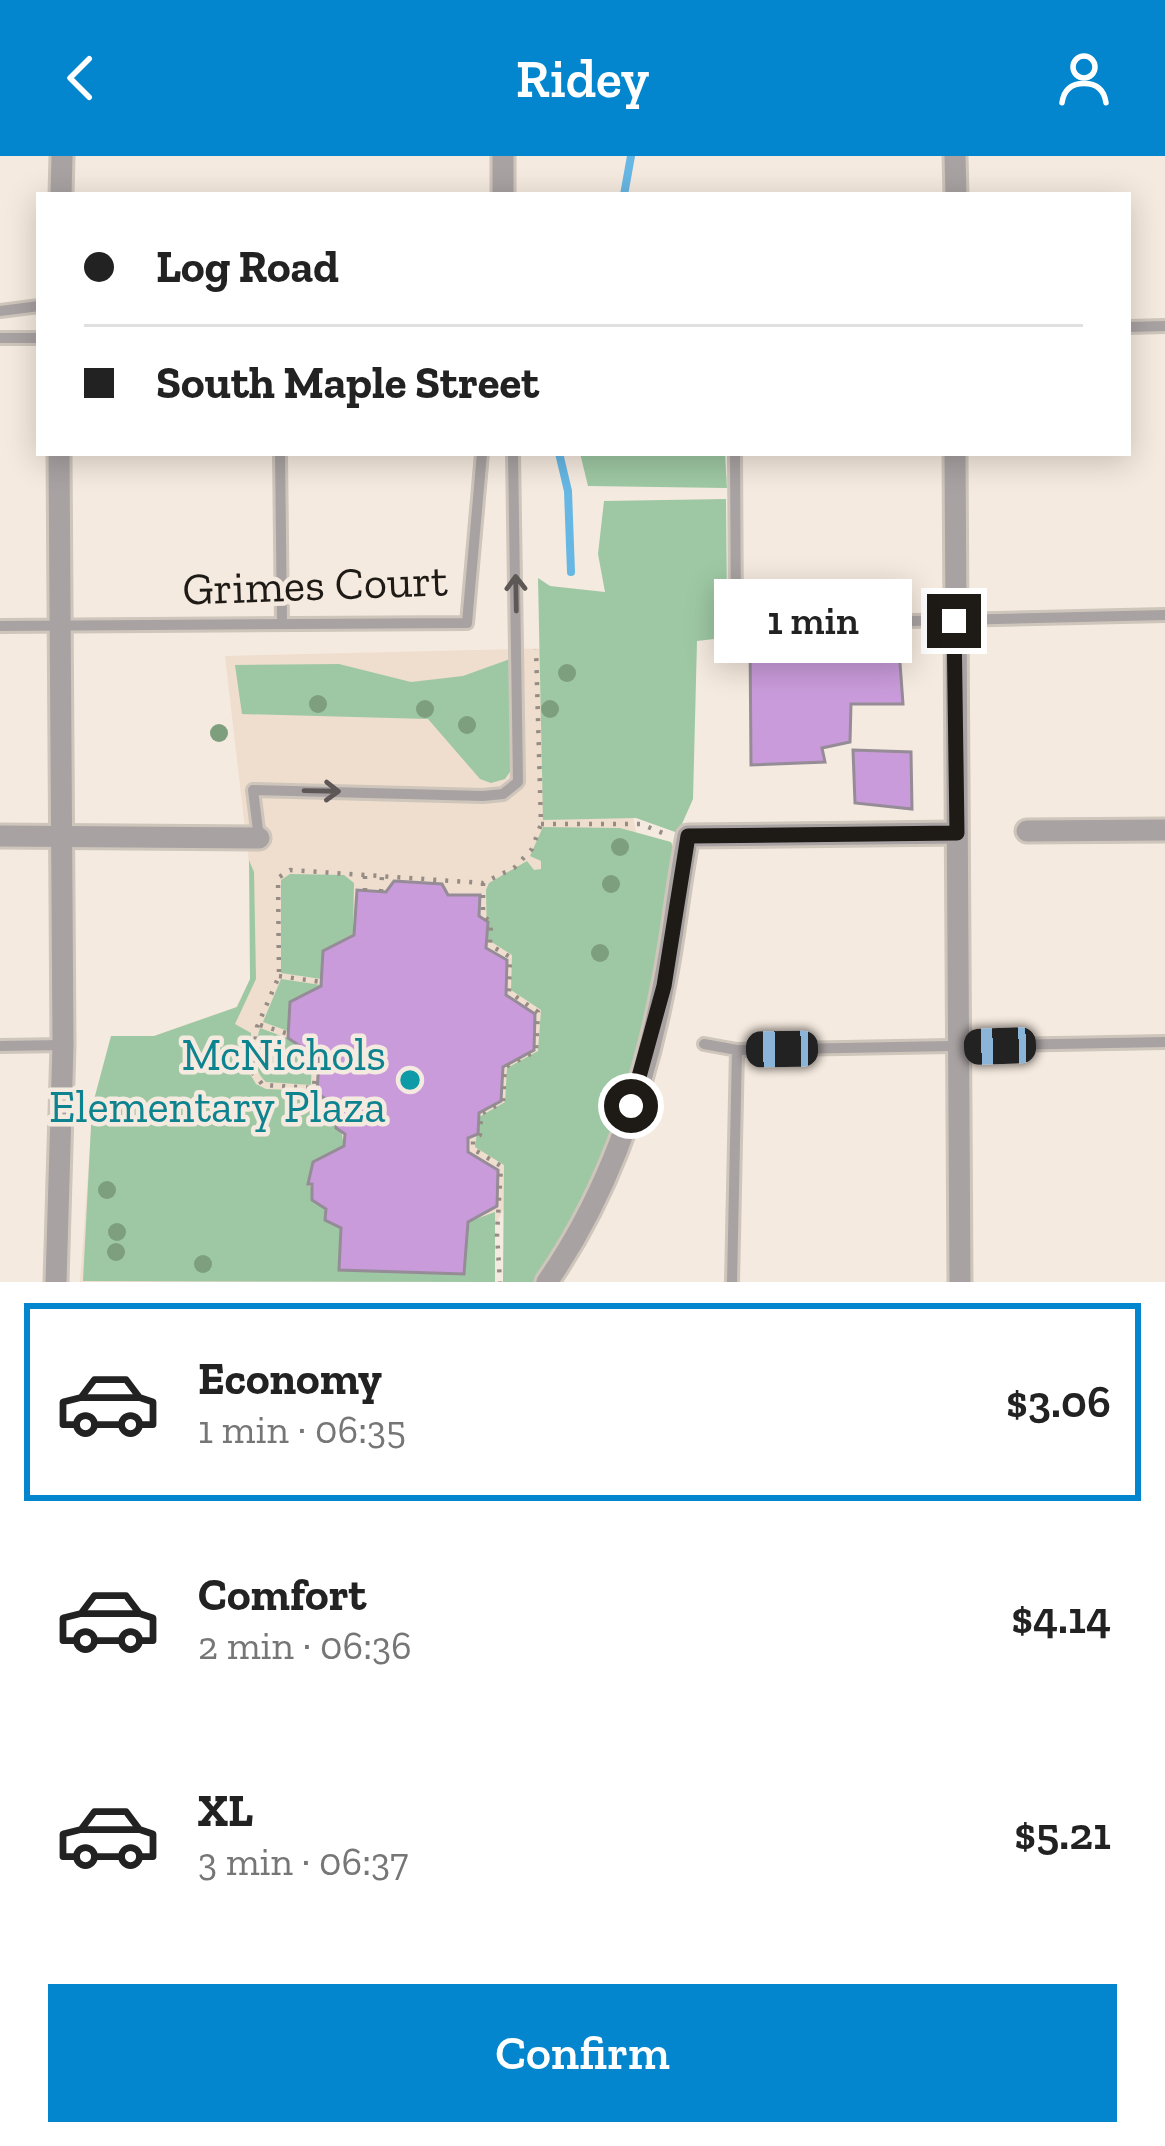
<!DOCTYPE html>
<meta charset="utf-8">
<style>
body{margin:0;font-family:"Zilla Slab",serif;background:#f6f6f6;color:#222;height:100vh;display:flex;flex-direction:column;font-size:45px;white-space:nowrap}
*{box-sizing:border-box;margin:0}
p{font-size:39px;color:#767676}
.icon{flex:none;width:66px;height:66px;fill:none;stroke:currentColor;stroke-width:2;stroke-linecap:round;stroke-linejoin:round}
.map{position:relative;height:1126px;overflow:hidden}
.drawer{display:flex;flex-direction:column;background:#fff;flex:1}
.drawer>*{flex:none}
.top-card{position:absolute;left:36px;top:36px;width:1095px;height:264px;border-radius:0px;box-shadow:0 6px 30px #0003;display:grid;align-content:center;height:264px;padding:0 48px;background:#fff}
.end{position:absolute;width:54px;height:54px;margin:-27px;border:15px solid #1e1a16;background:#fff;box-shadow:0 0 0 6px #fff}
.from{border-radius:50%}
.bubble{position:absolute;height:84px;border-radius:0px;background:#fff;box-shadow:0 6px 30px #0003;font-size:39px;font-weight:600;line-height:84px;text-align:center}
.car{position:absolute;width:36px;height:72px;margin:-36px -18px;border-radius:15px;box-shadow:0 0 9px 3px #0007;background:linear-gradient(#222 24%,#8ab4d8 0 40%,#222 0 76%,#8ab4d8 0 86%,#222 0)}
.top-card b{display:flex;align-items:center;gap:42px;height:114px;font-size:45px}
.top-card b+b{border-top:3px solid #e0e0e0}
.top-card i{width:30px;height:30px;background:#222}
ul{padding:21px 0 0;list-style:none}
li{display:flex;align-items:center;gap:36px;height:198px;margin:0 24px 18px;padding:0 24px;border:6px solid transparent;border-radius:0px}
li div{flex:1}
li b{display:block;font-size:45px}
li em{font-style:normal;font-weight:600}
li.on{border-color:#0386cd}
li>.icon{width:108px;height:108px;stroke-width:1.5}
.primary-button{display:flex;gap:24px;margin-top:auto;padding:24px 48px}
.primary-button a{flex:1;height:138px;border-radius:0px;background:#0386cd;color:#fff;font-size:48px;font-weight:600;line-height:138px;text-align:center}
header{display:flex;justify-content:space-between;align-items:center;height:156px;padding:0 48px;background:#0386cd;color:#fff;font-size:54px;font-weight:600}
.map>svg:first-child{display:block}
.built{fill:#efddcd}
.green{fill:#9ec8a3}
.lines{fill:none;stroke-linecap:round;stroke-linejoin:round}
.stream{stroke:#67b7e4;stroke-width:8}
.building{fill:#c99bda;stroke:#958c98;stroke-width:3}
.service-casing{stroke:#cec5bb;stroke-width:16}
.minor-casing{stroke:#cec5bb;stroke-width:27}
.path{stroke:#948c85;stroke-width:4.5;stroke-dasharray:3 9;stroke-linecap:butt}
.service{stroke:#a9a2a3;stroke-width:10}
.minor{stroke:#a9a2a3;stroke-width:21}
.tree{fill:#7e9f7e}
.oneway{stroke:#5d5755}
.route{stroke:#1e1a16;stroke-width:15}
.culture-dot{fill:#0f9aa8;stroke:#f5eadf;stroke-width:4.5}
.labels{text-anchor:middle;stroke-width:9;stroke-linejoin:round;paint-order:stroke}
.street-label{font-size:45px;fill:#1e1a16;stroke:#f5eadf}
.culture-label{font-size:45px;fill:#0d838f;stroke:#f5eadf;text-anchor:end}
</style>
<header><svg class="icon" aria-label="back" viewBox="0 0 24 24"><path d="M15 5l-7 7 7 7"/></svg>Ridey<svg class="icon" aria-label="person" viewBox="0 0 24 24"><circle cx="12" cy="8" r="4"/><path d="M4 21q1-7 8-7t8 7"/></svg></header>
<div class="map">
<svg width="1165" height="1126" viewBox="0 0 1165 1126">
<rect width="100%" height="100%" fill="#f5eadf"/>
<polygon class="built" points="600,491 636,676 534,996 465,1126 80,1126 92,963 111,880 154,880 236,851 250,824 250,716 225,500"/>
<g class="green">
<polygon points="580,297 725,297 727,332 588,330"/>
<polygon points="726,343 727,444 714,483 697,485 693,643 678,677 636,662 543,664 538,422 550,430 605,436 598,398 604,345"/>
<polygon points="510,503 514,610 505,623 491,627 480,623 428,563 242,558 235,509 339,508 411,526 463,520"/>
<polygon points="543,671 620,672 671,686 680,709 658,839 614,1001 543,1126 503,1126 504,1009 475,991 479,961 505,946 507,912 538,895 541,854 511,834 512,799 487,783 486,734 489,727 527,705 534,714 541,713 541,705 530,700"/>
<polygon points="249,704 254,716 256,823 235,868 251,877 250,918 256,928 266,933 315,935 337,951 344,990 314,1006 308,1027 326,1053 325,1064 341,1072 339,1113 464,1118 468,1066 495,1056 495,1126 83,1125 92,951 111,880 154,880 237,851 250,823"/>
<polygon points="290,718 344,719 354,727 353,778 323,794 321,823 281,817 281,724"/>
<polygon points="281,823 321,829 290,846 288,875 263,866"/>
<path d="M260 872 287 882 312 899 311 929 266 926C251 914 255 889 260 872Z"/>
</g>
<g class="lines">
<g class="stream">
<polyline points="624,39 631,0"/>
<polyline points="559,297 568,335 571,416"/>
</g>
</g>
<g class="building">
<polygon points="750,480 898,480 903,548 851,548 850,586 822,592 825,606 751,609"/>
<polygon points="853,594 911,596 912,653 855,647"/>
<polygon points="394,725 442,728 448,739 480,739 479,760 488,766 486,792 507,804 506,839 535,858 534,894 503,911 501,945 479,957 478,978 468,982 468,996 498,1014 497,1050 468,1066 464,1118 339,1114 341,1072 325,1064 326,1053 312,1044 312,1028 308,1028 313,1006 344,990 345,978 336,972 337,951 317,937 319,903 288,882 290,846 321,830 323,795 354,779 357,734 386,736"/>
</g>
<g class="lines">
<g class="service-casing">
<g id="service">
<polyline points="0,155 39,150"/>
<polyline points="1128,171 1165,170"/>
<polyline points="0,182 39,182"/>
<polyline points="280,297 282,468"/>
<polyline points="735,297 736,469 1165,459"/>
<polyline points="0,470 467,467 482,297"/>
<polyline points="259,682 253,634 483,640 503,638 518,626 513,297"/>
<polyline points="704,888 737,894 1165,886"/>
<polyline points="0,890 63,889"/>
<polyline points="732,1126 737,894"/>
</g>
</g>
<g class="minor-casing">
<g id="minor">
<polyline points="503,0 503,39"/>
<polyline points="955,0 956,39"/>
<polyline points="61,39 62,0"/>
<polyline points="955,297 960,1126"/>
<polyline points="1027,675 1165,674"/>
<polyline points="0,680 259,682"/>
<polyline points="56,1126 63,889 59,297"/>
<path d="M547 1126C609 1037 644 933 664 827 674 778 678 729 688 680L957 677"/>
</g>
</g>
<g class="path">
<polyline points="541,668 641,668 665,678"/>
<polyline points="483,727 483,759 491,767 490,789 510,801 509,836 538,856 536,895 505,911 503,946 481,958 480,979 473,984 473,993 501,1010 497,1078 500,1126"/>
<polyline points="365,735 365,718"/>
<polyline points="381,736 382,719"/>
<polyline points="279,820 321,826"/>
<polyline points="260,869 289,878"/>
<polyline points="316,901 314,932 263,929 252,916 257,871 279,820 278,722 290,714 483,727 514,712 532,693 541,668 536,493"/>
</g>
<use href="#service" class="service"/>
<use href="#minor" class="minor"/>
</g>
<g class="tree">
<circle cx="567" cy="517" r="9"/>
<circle cx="318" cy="548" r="9"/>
<circle cx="425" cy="553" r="9"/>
<circle cx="550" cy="553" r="9"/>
<circle cx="467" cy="569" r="9"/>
<circle cx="219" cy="577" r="9"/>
<circle cx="620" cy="691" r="9"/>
<circle cx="611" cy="728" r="9"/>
<circle cx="600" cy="797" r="9"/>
<circle cx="107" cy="1034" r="9"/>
<circle cx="117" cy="1076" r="9"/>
<circle cx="116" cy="1096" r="9"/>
<circle cx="203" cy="1108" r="9"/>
</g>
<defs><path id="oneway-shaft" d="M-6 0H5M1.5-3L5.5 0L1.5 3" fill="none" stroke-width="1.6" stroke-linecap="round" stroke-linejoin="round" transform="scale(3)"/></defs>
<g class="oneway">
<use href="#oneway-shaft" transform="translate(516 437) rotate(-91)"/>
<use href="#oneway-shaft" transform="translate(322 635) rotate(1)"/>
</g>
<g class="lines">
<polyline class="route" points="631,950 664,830 688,680 957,677 954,465"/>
</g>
<circle class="culture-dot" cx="410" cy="924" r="12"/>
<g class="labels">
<g class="street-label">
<text transform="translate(315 428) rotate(-2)" y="16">Grimes Court</text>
</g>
<g class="culture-label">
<text x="386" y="914">McNichols<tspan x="386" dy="52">Elementary Plaza</tspan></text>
</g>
</g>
</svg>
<i class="end from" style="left:631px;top:950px"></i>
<i class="end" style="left:954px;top:465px"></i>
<div class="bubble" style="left:714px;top:423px;width:198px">1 min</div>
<i class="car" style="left:1000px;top:890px;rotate:268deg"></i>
<i class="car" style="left:782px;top:893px;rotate:269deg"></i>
<div class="top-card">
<b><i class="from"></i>Log Road</b>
<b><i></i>South Maple Street</b>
</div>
</div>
<section class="drawer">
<ul>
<li class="on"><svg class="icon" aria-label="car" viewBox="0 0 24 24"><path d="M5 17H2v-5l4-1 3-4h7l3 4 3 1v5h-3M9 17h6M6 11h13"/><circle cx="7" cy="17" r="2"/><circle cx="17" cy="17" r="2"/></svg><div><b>Economy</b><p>1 min · 06:35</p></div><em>$3.06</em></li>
<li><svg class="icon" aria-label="car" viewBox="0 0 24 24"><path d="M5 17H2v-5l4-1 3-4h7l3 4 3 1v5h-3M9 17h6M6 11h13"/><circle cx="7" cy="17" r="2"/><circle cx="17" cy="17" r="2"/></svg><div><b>Comfort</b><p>2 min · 06:36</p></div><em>$4.14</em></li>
<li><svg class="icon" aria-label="car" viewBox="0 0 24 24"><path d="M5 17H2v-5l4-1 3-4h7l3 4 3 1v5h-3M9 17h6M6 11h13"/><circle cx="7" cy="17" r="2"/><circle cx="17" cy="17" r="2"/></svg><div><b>XL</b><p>3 min · 06:37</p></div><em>$5.21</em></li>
</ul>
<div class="primary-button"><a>Confirm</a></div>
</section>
